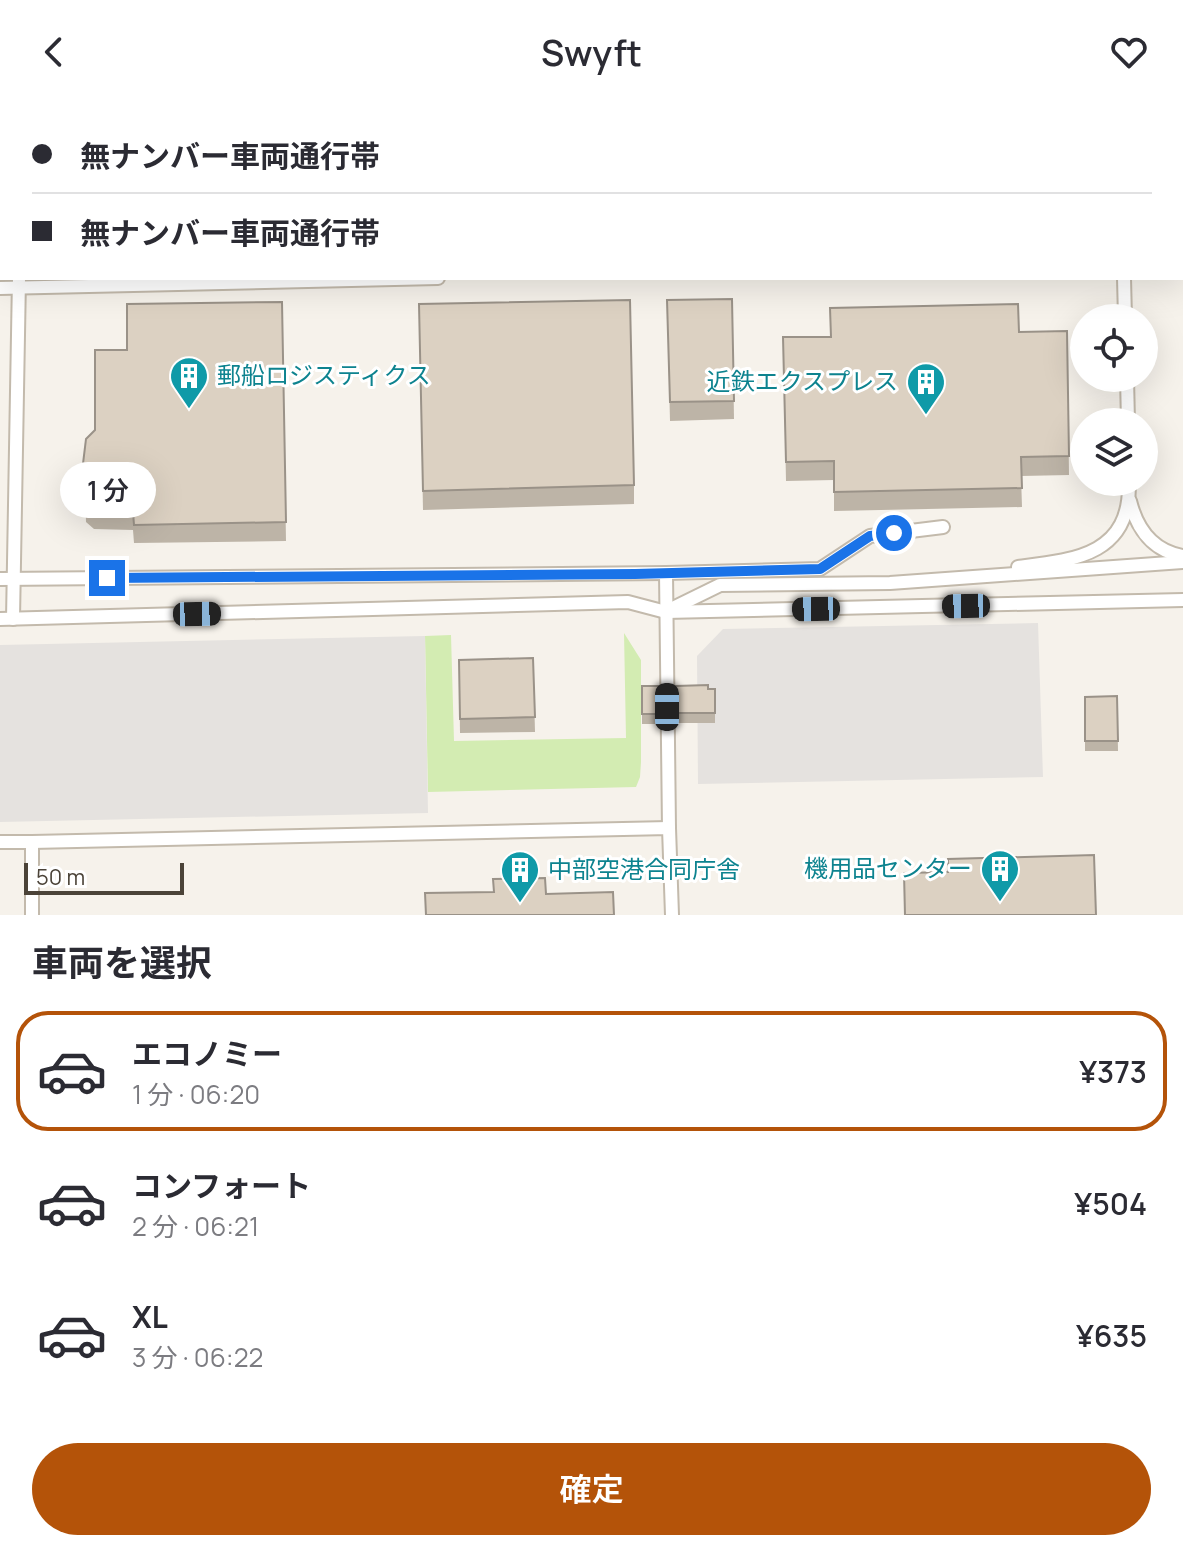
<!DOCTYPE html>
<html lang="ja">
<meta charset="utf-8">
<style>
body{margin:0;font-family:Manrope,"Noto Sans JP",sans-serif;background:#f7f7f7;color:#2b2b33;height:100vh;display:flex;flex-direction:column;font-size:30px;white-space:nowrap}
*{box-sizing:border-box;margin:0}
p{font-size:26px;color:#7c7c81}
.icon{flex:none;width:44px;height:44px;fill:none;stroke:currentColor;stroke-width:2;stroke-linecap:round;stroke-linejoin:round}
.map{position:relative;height:811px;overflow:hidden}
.sheet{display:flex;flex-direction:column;background:#fff;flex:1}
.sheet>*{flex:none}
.guide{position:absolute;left:0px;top:0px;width:1184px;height:176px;box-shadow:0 8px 32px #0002;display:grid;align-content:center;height:176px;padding:0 32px;background:#fff}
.buttons{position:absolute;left:1070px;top:200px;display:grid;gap:16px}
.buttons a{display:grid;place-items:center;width:88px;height:88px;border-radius:50%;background:#fff;box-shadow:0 8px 32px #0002;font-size:40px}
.scale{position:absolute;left:24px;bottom:20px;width:160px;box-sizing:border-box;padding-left:8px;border:4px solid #4b4338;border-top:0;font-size:22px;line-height:28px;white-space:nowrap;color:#4b4338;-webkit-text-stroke:6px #fff;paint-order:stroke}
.end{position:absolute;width:36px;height:36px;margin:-18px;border:10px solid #1a73e8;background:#fff;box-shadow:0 0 0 4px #fff}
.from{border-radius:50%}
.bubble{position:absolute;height:56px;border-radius:28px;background:#fff;box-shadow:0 8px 32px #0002;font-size:26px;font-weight:600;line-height:56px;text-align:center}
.car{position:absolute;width:24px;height:48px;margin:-24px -12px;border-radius:10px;box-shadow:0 0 6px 2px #0007;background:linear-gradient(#222 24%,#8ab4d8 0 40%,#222 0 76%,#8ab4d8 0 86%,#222 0)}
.guide b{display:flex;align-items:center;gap:28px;height:76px;font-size:30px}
.guide b+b{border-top:2px solid #e1e1e2}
.guide i{width:20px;height:20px;background:#2b2b33}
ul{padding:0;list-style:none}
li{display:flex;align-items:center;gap:24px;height:120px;margin:0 16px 12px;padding:0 16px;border:4px solid transparent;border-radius:32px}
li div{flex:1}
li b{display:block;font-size:30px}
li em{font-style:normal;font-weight:600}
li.selected{border-color:#b45309}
li>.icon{width:72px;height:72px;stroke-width:1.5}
h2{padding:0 32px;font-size:36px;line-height:96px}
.primary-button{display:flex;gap:16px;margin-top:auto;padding:16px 32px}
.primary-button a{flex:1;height:92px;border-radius:48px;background:#b45309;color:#fff;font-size:32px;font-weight:600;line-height:92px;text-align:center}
header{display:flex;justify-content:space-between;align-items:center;height:104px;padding:0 32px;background:#fff;font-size:36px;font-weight:600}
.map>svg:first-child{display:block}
.green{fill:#d3ecb2}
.parking{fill:#e5e2df}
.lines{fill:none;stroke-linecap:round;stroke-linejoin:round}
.lane-casing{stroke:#c3baac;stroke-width:16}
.lane{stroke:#fff;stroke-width:12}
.wall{fill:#bdb4a7}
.building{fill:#dcd1c2;stroke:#9a9288;stroke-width:2}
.route{stroke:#1a73e8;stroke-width:10}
.labels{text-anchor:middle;stroke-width:6;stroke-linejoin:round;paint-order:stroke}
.culture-label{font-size:24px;fill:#0d838f;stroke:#fff;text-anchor:start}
</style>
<header><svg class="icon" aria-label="back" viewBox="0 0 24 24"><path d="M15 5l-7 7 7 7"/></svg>Swyft<svg class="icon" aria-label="heart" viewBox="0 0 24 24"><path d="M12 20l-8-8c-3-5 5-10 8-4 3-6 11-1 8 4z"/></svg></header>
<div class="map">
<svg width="1183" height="811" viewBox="0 0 1183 811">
<rect width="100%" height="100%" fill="#f6f2eb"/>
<polygon class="green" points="624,529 641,556 641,658 640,673 636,683 428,688 425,532 451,531 454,637 626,634"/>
<g class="parking">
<polygon points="1038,519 1043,673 698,680 697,552 723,525"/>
<polygon points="425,532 428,709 0,718 0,541"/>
</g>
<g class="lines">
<g class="lane-casing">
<g id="lane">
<polyline points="11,0 11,2"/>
<polyline points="1119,0 1119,2"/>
<polyline points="1182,136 1183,136"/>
<polyline points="0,158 2,158"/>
<polyline points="1182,158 1183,158"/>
<polyline points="1124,174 1125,214"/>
<polyline points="0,184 438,174"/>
<polyline points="1127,274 1128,318"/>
<path d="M1130 397C1137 425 1153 447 1183 452"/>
<path d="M1018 463C1075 456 1131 451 1129 378"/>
<polyline points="666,469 669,724"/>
<polyline points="0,475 666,469 820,465 870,432 943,423"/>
<polyline points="669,506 720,481 890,479 1183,458"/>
<polyline points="0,515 628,498 666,508 1183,496"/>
<polyline points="13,515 19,174"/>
<polyline points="0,738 32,738 32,811"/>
<polyline points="32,738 669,724 672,811"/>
</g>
</g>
<use href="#lane" class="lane"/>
</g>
<g class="wall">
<polygon points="732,195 734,315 670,317 667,196"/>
<polygon points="282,198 286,437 134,439 133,426 94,425 86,418 85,387 82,387 82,368 127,246"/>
<polygon points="419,200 634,381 634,400 423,406"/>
<polygon points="1067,227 1069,371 1021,372 1022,403 834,407 834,376 786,377 783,233"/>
<polygon points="533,554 535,628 460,629 459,556"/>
<polygon points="642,582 658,582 659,620 642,620"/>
<polygon points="676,582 715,585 715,619 677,619"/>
<polygon points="1117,592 1118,647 1085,647 1085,593"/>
</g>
<g class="building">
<rect x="53" y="0" width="185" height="2"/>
<rect x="341" y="0" width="228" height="2"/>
<polygon points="877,0 993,0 993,2 878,2"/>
<polygon points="732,195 734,297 670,298 667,196"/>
<polygon points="630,196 634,381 423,387 419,200"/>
<polygon points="282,198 286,418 134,421 133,408 94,407 86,399 85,368 82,368 86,335 95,326 95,246 127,246 127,200"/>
<polygon points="1018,200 1019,228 1067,227 1069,352 1021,353 1022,384 834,388 834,357 786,358 783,233 831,233 830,204"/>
<polygon points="533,554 535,613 460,615 459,556"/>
<polygon points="708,581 708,585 715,585 715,609 677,609 676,582"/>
<polygon points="642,582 658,582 659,610 642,610"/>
<polygon points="1117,592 1118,637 1085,637 1085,593"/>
<polygon points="1094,751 1096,811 905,811 904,769 948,768 948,755"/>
<polygon points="545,774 546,790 613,788 614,811 426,811 425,789 494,788 493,775"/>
</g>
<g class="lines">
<polyline class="route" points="107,474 635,470 820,465 870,432 894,429"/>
</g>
<defs>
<g id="building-pin" transform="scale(2)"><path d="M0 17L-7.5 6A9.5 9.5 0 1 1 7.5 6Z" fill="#0f9aa8" stroke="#fff"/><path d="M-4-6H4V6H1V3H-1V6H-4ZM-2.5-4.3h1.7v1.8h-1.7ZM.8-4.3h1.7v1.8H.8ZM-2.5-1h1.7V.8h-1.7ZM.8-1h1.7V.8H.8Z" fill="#fff"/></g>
</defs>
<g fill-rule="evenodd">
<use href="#building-pin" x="189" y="272"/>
<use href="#building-pin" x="926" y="278"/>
<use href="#building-pin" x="1000" y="765"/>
<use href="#building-pin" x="520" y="766"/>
</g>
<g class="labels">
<g class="culture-label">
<text x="217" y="280">郵船ロジスティクス</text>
<text x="898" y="286" text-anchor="end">近鉄エクスプレス</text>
<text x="972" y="773" text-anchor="end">機用品センター</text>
<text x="548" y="774">中部空港合同庁舎</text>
</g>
</g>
</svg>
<div class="buttons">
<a><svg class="icon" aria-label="locate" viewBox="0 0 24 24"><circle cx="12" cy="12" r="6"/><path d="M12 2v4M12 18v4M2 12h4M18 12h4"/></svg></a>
<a><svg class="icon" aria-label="layers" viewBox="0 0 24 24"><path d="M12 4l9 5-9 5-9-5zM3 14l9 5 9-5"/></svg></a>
</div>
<div class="scale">50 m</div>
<i class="end from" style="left:894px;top:429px"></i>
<i class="end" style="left:107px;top:474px"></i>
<div class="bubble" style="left:60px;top:358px;width:96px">1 分</div>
<i class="car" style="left:966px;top:502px;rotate:269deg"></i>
<i class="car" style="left:816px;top:505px;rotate:269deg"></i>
<i class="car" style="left:197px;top:510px;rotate:89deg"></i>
<i class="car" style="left:667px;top:603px;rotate:0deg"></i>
<div class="guide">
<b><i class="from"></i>無ナンバー車両通行帯</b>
<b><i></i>無ナンバー車両通行帯</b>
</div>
</div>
<section class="sheet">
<h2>車両を選択</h2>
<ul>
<li class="selected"><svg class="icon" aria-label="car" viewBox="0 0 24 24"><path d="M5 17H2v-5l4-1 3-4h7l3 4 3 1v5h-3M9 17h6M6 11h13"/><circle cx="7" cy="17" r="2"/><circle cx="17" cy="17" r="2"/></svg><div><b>エコノミー</b><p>1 分 · 06:20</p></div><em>¥373</em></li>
<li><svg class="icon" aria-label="car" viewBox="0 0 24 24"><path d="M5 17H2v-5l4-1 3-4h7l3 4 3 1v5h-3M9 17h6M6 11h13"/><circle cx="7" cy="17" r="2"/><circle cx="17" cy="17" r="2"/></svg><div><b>コンフォート</b><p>2 分 · 06:21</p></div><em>¥504</em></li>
<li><svg class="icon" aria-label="car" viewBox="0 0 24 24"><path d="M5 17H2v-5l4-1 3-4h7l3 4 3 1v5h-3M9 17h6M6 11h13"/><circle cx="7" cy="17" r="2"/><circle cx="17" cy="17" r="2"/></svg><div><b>XL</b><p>3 分 · 06:22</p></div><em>¥635</em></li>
</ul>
<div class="primary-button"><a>確定</a></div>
</section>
